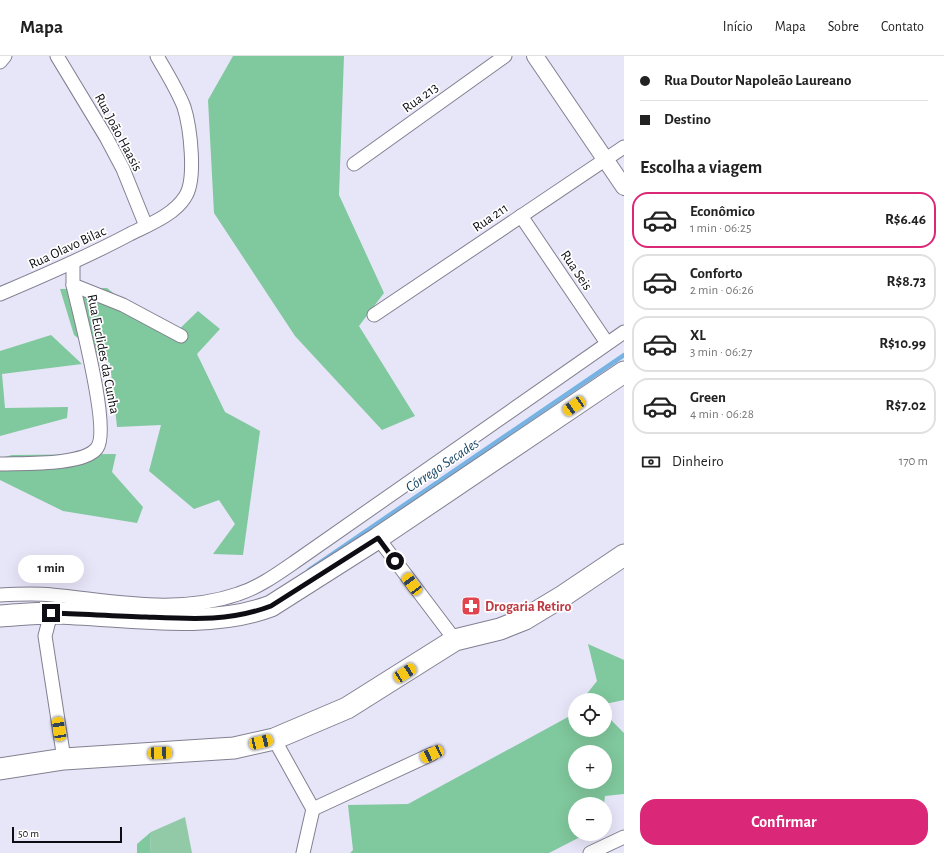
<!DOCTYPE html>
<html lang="pt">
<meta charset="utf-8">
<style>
body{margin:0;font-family:"Alegreya Sans",sans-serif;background:#f2f2f2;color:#222;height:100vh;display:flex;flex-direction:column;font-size:15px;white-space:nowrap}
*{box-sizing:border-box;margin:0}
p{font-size:13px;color:#767676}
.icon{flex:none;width:22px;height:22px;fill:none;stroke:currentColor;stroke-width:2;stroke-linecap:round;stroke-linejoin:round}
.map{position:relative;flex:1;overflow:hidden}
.details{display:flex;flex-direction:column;background:#fff;width:320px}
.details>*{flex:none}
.hud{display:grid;align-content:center;height:88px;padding:0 16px;background:#fff}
.fabs{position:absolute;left:568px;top:637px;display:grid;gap:8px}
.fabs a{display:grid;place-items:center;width:44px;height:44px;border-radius:50%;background:#fff;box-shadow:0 4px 16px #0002;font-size:20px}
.scale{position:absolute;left:12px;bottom:10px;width:110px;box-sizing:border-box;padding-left:4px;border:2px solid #0e0d13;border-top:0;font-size:11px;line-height:14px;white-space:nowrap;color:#0e0d13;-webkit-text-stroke:3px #fff;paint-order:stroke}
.end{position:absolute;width:18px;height:18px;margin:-9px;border:5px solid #0e0d13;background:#fff;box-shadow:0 0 0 2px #fff}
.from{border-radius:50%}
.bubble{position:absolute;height:28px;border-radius:14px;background:#fff;box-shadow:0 4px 16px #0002;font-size:13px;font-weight:700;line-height:28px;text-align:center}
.car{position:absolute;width:12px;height:24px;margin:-12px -6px;border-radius:5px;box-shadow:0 0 3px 1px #0007;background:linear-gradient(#f5c518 24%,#345 0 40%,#f5c518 0 76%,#345 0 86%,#f5c518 0)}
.hud b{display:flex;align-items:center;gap:14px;height:38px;font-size:15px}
.hud b+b{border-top:1px solid #e0e0e0}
.hud i{width:10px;height:10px;background:#222}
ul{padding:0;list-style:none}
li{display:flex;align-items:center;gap:12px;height:56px;margin:0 8px 6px;padding:0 8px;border:2px solid #e0e0e0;border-radius:16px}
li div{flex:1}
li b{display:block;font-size:15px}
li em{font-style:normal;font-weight:700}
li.selected{border-color:#db2777}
li>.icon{width:36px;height:36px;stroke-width:1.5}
h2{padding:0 16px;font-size:18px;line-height:48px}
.pay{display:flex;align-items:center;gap:10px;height:44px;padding:0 16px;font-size:15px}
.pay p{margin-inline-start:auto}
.cta{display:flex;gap:8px;margin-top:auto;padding:8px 16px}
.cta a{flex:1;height:46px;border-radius:16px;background:#db2777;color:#fff;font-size:16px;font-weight:700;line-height:46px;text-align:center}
header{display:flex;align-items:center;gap:24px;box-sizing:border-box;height:56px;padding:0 20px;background:#fff;border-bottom:1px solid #e0e0e0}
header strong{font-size:19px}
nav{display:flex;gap:22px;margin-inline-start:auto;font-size:14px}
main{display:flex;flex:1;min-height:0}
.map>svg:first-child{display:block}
.green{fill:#92c9a7}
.forest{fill:#80c89d;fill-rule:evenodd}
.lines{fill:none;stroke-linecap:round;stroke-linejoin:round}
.stream{stroke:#76b3e3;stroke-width:4.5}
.minor-casing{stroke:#828091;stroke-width:15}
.tertiary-casing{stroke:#828091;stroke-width:18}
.primary-casing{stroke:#828091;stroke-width:23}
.minor{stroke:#fff;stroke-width:13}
.tertiary{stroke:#fff;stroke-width:16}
.primary{stroke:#fff;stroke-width:21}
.route{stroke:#0e0d13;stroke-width:5}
.labels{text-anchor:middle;stroke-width:3.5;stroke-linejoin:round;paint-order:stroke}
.street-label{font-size:14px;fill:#0e0d13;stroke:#fff}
.health-label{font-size:14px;font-weight:bold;fill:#be3a42;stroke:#fff;text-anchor:start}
.water-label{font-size:15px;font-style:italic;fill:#103f5f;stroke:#fff}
</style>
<header>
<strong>Mapa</strong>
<nav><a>Início</a><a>Mapa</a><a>Sobre</a><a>Contato</a></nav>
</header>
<main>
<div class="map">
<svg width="624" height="797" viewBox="0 0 624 797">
<rect width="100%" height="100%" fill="#e7e5f8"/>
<polygon class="green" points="185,761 192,797 150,797 151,776"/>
<g class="forest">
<polygon points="233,0 344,0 339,139 384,237 359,270 415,360 382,374 295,280 214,157 208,44"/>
<polygon points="107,232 170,282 198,255 220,273 197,298 225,356 260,375 243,499 213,498 235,468 219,444 194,453 149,415 161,369 117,371 110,307 74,279 60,233"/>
<polygon points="51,279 82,308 2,318 5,352 68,351 67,362 0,380 0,295"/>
<polygon points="116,398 112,416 143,451 137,467 63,455 0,424 0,402 12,399"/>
<polygon points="588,588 624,604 624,644 605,648 605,644 582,644 597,625"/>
<path d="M575 652V674H605V658L624 677V738L605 740 604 748H575V778H586L549 797H350L353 794 348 749 408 748 568 661ZM575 696H605V726H575Z"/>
<polygon points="151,776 150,797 137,797 137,788"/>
</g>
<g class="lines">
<polyline class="stream" points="309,514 624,299"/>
<g class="minor-casing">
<g id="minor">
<polyline points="57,0 106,81 123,113 146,170"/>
<polyline points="0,6 5,0"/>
<polyline points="354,108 505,0"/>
<polyline points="521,160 607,287"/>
<polyline points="73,208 73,229 123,249 181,280"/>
<path d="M0 238C45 219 87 201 130 178 148 169 174 159 185 141 197 124 190 70 184 51 177 33 166 16 157 0"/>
<polyline points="374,259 624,91"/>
<path d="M0 408C21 407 84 410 97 392 111 374 79 256 73 229"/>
<polyline points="378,482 455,584"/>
<path d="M0 539C17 538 35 537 52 539 115 545 177 559 238 538 260 531 280 516 299 503L624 276"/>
<polyline points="51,557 45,580 64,703"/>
<polyline points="274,683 313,753"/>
<polyline points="313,753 432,698"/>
<polyline points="303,797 313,753"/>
<polyline points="590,797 624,781"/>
</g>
</g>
<g class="tertiary-casing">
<polyline id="tertiary" points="535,0 624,131"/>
</g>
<g class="primary-casing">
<g id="primary">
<path d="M0 560C17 559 35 557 52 557 121 558 205 575 271 550L378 482 624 316"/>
<polyline points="0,713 64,703 234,692 274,683 347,652 455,584 500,573 525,563 563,540 624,499"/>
</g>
</g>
<use href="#minor" class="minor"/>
<use href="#tertiary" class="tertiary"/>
<use href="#primary" class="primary"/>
</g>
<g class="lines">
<path class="route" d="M51 557C82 558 114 560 146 561 190 563 229 566 271 550L378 482 395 505"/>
</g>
<defs>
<g id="pharmacy-square" transform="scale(1)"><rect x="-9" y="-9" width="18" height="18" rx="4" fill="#e0444e" stroke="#fff"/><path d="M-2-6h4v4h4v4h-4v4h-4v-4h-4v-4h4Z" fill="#fff"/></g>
</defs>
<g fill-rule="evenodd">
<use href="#pharmacy-square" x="471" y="550"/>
</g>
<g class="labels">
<g class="street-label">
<text transform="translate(420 41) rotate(-36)" y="5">Rua 213</text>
<text transform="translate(119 76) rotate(62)" y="5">Rua João Haasis</text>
<text transform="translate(490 161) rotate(-34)" y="5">Rua 211</text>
<text transform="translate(67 191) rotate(-25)" y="5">Rua Olavo Bilac</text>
<text transform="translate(577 214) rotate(56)" y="5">Rua Seis</text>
<text transform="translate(104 298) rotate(79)" y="5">Rua Euclides da Cunha</text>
</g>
<g class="health-label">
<text x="485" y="555">Drogaria Retiro</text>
</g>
<g class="water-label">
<text transform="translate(442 409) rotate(-34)" y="5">Córrego Secades</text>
</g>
</g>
</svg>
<div class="fabs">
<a><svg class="icon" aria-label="locate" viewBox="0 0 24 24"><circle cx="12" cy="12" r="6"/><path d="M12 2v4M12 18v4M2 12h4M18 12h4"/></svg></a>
<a>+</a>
<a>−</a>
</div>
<div class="scale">50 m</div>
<i class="end from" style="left:395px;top:505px"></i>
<i class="end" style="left:51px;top:557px"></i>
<div class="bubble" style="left:18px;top:499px;width:66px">1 min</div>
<i class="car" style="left:574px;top:350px;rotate:236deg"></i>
<i class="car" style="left:412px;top:528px;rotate:323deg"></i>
<i class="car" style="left:405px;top:617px;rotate:57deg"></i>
<i class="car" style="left:59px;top:673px;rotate:351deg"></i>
<i class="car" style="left:261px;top:686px;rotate:77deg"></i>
<i class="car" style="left:160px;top:697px;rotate:88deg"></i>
<i class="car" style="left:432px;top:698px;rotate:245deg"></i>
</div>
<section class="details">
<div class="hud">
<b><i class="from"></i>Rua Doutor Napoleão Laureano</b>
<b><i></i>Destino</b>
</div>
<h2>Escolha a viagem</h2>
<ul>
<li class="selected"><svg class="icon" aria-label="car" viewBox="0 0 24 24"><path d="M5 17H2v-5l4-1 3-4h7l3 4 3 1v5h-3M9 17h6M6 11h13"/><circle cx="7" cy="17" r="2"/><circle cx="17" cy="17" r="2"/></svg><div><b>Econômico</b><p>1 min · 06:25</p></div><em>R$6.46</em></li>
<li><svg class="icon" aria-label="car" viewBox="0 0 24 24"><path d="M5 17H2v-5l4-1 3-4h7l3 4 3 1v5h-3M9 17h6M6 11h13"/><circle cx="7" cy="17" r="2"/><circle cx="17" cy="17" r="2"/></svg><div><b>Conforto</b><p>2 min · 06:26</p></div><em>R$8.73</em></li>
<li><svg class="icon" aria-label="car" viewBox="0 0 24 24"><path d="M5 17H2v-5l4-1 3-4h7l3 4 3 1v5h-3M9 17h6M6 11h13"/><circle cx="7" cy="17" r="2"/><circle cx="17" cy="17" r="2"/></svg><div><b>XL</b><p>3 min · 06:27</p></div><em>R$10.99</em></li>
<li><svg class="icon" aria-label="car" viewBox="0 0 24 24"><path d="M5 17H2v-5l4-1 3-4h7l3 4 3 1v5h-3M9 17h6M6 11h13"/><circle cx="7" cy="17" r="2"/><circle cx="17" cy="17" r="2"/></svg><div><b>Green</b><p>4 min · 06:28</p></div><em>R$7.02</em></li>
</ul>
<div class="pay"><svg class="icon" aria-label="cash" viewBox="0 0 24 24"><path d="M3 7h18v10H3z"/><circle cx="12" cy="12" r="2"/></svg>Dinheiro<p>170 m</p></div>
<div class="cta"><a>Confirmar</a></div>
</section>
</main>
